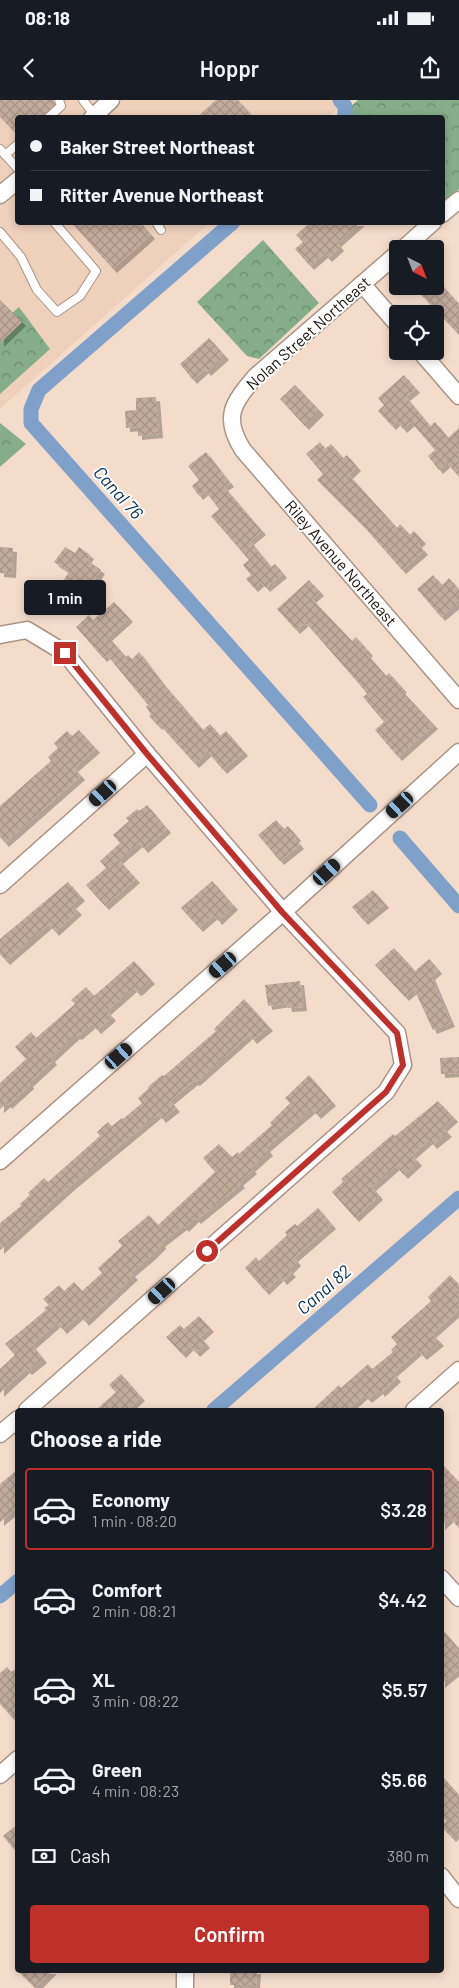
<!DOCTYPE html>
<meta charset="utf-8">
<style>
body{margin:0;font-family:Barlow,sans-serif;background:#20242c;color:#f1f3f6;height:100vh;display:flex;flex-direction:column;font-size:19px;white-space:nowrap}
*{box-sizing:border-box;margin:0}
p{font-size:16px;color:#9ea1a6}
.icon{flex:none;width:28px;height:28px;fill:none;stroke:currentColor;stroke-width:2;stroke-linecap:round;stroke-linejoin:round}
.map{position:relative;flex:1;overflow:hidden}
.sheet{position:absolute;left:15px;top:1308px;width:429px;height:565px;display:flex;flex-direction:column;background:#171b24;border-radius:5px;box-shadow:0 2px 8px #0003}
.sheet>*{flex:none}
.top-card{position:absolute;left:15px;top:15px;width:430px;height:110px;border-radius:5px;box-shadow:0 2px 8px #0003;display:grid;align-content:center;height:110px;padding:0 15px;background:#171b24}
.needle{width:32px;rotate:138deg}
.controls{position:absolute;left:389px;top:140px;display:grid;gap:10px}
.controls a{display:grid;place-items:center;width:55px;height:55px;border-radius:5px;background:#171b24;box-shadow:0 2px 8px #0003;font-size:25px}
.end{position:absolute;width:22px;height:22px;margin:-11px;border:6px solid #bf302b;background:#fff;box-shadow:0 0 0 2px #fff}
.from{border-radius:50%}
.bubble{position:absolute;height:35px;border-radius:5px;background:#171b24;box-shadow:0 2px 8px #0003;font-size:16px;font-weight:600;line-height:35px;text-align:center}
.car{position:absolute;width:15px;height:30px;margin:-15px -8px;border-radius:6px;box-shadow:0 0 4px 1px #0007;background:linear-gradient(#222 24%,#8ab4d8 0 40%,#222 0 76%,#8ab4d8 0 86%,#222 0)}
.top-card b{display:flex;align-items:center;gap:18px;height:48px;font-size:19px}
.top-card b+b{border-top:1px solid #363941}
.top-card i{width:12px;height:12px;background:#f1f3f6}
ul{padding:0;list-style:none}
li{display:flex;align-items:center;gap:15px;height:82px;margin:0 10px 8px;padding:0 5px;border:2px solid transparent;border-radius:5px}
li div{flex:1}
li b{display:block;font-size:19px}
li em{font-style:normal;font-weight:600}
li.active{border-color:#bf302b}
li>.icon{width:45px;height:45px;stroke-width:1.5}
h2{padding:0 15px;font-size:22px;line-height:60px}
.pay{display:flex;align-items:center;gap:12px;height:55px;padding:0 15px;font-size:19px}
.pay p{margin-inline-start:auto}
.action{display:flex;gap:10px;margin-top:auto;padding:10px 15px}
.action a{flex:1;height:58px;border-radius:5px;background:#bf302b;color:#fff;font-size:20px;font-weight:600;line-height:58px;text-align:center}
.status{display:flex;justify-content:space-between;align-items:center;height:35px;padding:0 25px;background:#171b24;direction:ltr}
.status svg{height:14px;fill:currentColor}
header{display:flex;justify-content:space-between;align-items:center;height:65px;padding:0 15px;background:#171b24;font-size:22px;font-weight:600}
.map>svg:first-child{display:block}
.built{fill:#eed0bb}
.forest{fill:url(#forest-crowns)}
.lines{fill:none;stroke-linecap:round;stroke-linejoin:round}
.canal{stroke:#7fa1c9;stroke-width:15}
.building{fill:url(#building-cross-hatch);filter:url(#shadow)}
.service-casing{stroke:#aa9485;stroke-width:10}
.minor-casing{stroke:#aa9485;stroke-width:19}
.service{stroke:#fff;stroke-width:8}
.minor{stroke:#fff;stroke-width:16}
.route{stroke:#bf302b;stroke-width:6}
.labels{text-anchor:middle;stroke-width:4;stroke-linejoin:round;paint-order:stroke}
.street-label{font-size:16px;fill:#18100a;stroke:#fff}
.water-label{font-size:18px;font-style:italic;fill:#072c52;stroke:#fff}
</style>
<div class="status"><b>08:18</b><svg viewBox="0 0 49 12"><path d="M0 12V9h3v3zM5 12V6h3v6zM10 12V3h3v9zM15 12V0h3v12zM26 1h20v11H26zM47 4h2v5h-2z"/></svg></div>
<header><svg class="icon" aria-label="back" viewBox="0 0 24 24"><path d="M15 5l-7 7 7 7"/></svg>Hoppr<svg class="icon" aria-label="share" viewBox="0 0 24 24"><path d="M12 15V3M7 8l5-5 5 5M5 13v7h14v-7"/></svg></header>
<div class="map">
<svg width="459" height="1888" viewBox="0 0 459 1888">
<defs>
<pattern id="forest-crowns" width="20" height="18" patternUnits="userSpaceOnUse" patternTransform="scale(1.25)"><rect width="20" height="18" fill="#84ad88"/><path d="M2 6a3 3 0 1 1 6 0M12 15a3 3 0 1 1 6 0" fill="none" stroke="#6b8b6d"/></pattern>
<pattern id="building-cross-hatch" width="8" height="8" patternUnits="userSpaceOnUse" patternTransform="scale(1.25)"><rect width="8" height="8" fill="#c2ab9c"/><path d="M0 0l8 8M0 8l8-8" fill="none" stroke="#a69285"/></pattern>
<filter id="shadow"><feDropShadow dx="4" dy="4" stdDeviation="0" flood-color="#0004"/></filter>
</defs>
<rect width="100%" height="100%" fill="#f4dccb"/>
<polygon class="built" points="0,0 347,0 328,17 18,18 18,122 209,123 0,309"/>
<g class="forest">
<polygon points="358,0 459,0 459,89 443,103 442,18 339,17"/>
<polygon points="263,140 319,203 259,259 247,256 197,202"/>
<polygon points="19,207 50,249 0,294 0,224"/>
<polygon points="0,323 26,344 0,367"/>
</g>
<g class="lines">
<g class="canal">
<polyline points="340,0 345,6 345,18"/>
<polyline points="233,122 39,290 31,309 31,323 370,705"/>
<polyline points="400,738 459,806"/>
<polyline points="214,1310 459,1098"/>
<polyline points="0,1496 18,1481"/>
</g>
</g>
<g class="building">
<polygon points="0,0 53,0 55,4 42,18 18,18 18,36 0,17"/>
<polygon points="216,0 238,0 254,18 196,18"/>
<polygon points="71,122 140,122 151,135 113,169"/>
<polygon points="311,122 361,122 337,143 340,147 328,158 324,154 310,166 295,149 303,142 296,135"/>
<polygon points="435,177 459,204 459,235 413,186 435,186"/>
<polygon points="0,200 22,222 0,243"/>
<polygon points="209,238 225,256 207,272 205,269 193,280 180,264"/>
<polygon points="404,275 416,289 406,297 430,326 435,322 448,338 459,328 459,377 447,363 439,370 428,356 435,350 411,322 403,329 397,321 392,326 378,311 384,305 378,298"/>
<polygon points="295,285 320,311 305,326 280,299"/>
<polygon points="156,297 159,334 138,336 138,327 126,328 125,311 136,310 136,298"/>
<polygon points="320,342 325,349 331,344 343,358 347,355 357,367 349,375 397,428 400,424 410,435 414,431 422,440 418,444 424,451 402,470 366,429 317,380 323,374 306,354"/>
<polygon points="206,352 230,383 224,387 262,431 250,441 271,467 275,464 283,474 266,488 261,482 254,488 246,479 251,475 243,465 249,460 211,416 219,409 205,391 199,396 192,386 199,380 188,366"/>
<polygon points="0,447 13,448 12,474 0,473"/>
<polygon points="65,447 75,453 79,447 90,455 87,460 101,470 83,497 62,482 69,472 54,462"/>
<polygon points="433,475 442,485 449,478 459,490 459,502 441,517 417,489"/>
<polygon points="309,480 320,492 312,499 352,541 356,537 369,552 367,554 386,576 389,573 403,589 401,590 434,625 398,657 375,630 384,622 363,597 367,594 360,585 305,522 296,530 277,509"/>
<polygon points="114,502 129,518 108,537 126,557 128,555 132,559 139,552 161,581 203,630 210,624 220,636 226,631 244,652 223,670 208,652 195,664 160,625 158,626 149,616 151,614 146,607 148,605 107,555 103,558 76,527 89,515 93,520"/>
<polygon points="79,630 96,649 74,668 81,676 5,743 0,737 0,706 51,661 48,657 58,648 54,643 67,631 72,636"/>
<polygon points="147,705 167,729 144,749 139,743 119,760 136,779 105,806 86,785 106,768 100,761 120,743 113,735 129,721 126,718 137,709 139,711"/>
<polygon points="276,720 284,729 288,726 297,737 295,739 300,745 280,761 258,735"/>
<polygon points="212,781 234,806 218,821 214,815 199,828 181,808"/>
<polygon points="68,782 81,797 72,805 78,811 55,832 49,824 6,861 0,854 0,839"/>
<polygon points="373,790 385,804 364,821 352,807"/>
<polygon points="394,848 415,871 429,859 431,861 438,870 431,876 451,923 433,930 414,889 405,897 375,865"/>
<polygon points="134,861 151,880 139,891 137,892 133,888 107,911 112,917 97,930 92,924 78,936 76,935 51,958 53,961 29,983 30,985 8,1005 7,1003 0,1009 0,983 26,959 15,947 31,932 36,938 75,904 71,900 86,887 94,896"/>
<polygon points="300,881 303,907 288,908 287,903 268,906 265,885"/>
<polygon points="244,899 269,927 253,940 249,935 196,982 194,981 170,1001 176,1008 162,1019 158,1014 72,1085 0,1150 0,1123 21,1106 20,1104 30,1095 28,1093 44,1078 48,1082 100,1036 97,1032 108,1022 112,1026 122,1018 123,1019 142,1003 138,998 149,988 148,987 162,975 164,976 216,931 214,929"/>
<polygon points="459,957 459,973 441,974 440,958"/>
<polygon points="309,975 332,1002 317,1015 312,1009 266,1048 269,1052 251,1068 253,1070 239,1082 241,1084 197,1120 195,1118 185,1128 183,1126 161,1143 162,1145 151,1156 131,1173 134,1176 85,1222 80,1215 63,1230 57,1223 32,1245 43,1259 28,1271 26,1269 0,1293 0,1269 15,1255 5,1244 46,1210 44,1208 49,1205 43,1199 59,1185 64,1191 74,1182 82,1191 102,1173 98,1168 122,1146 118,1141 149,1115 158,1125 215,1072 203,1058 219,1044 232,1057 238,1052 239,1054 272,1025 270,1023 290,1003 285,998"/>
<polygon points="438,1001 454,1018 443,1028 448,1033 433,1045 429,1040 412,1055 418,1062 404,1075 396,1066 372,1087 379,1096 355,1118 332,1092 343,1082 341,1079 393,1034 395,1036"/>
<polygon points="318,1108 332,1125 294,1158 297,1162 289,1170 292,1173 283,1181 280,1177 265,1191 245,1168 256,1157 259,1161 287,1135 285,1132 295,1124 297,1126"/>
<polygon points="450,1175 459,1185 459,1210 432,1234 440,1242 423,1256 418,1251 393,1273 397,1278 381,1293 379,1290 368,1299 364,1295 347,1310 312,1310 339,1285 341,1288 368,1264 372,1269 393,1252 391,1250 397,1244 391,1237 431,1201 428,1197"/>
<polygon points="199,1216 210,1228 200,1237 206,1244 196,1253 190,1246 182,1254 166,1237 180,1225 184,1229"/>
<polygon points="121,1274 141,1297 127,1310 96,1310 116,1292 109,1285"/>
<polygon points="441,1363 459,1382 459,1428 450,1418 441,1426"/>
<polygon points="18,1369 18,1407 0,1422 0,1384"/>
<polygon points="441,1528 459,1549 459,1569 441,1584"/>
<polygon points="7,1567 11,1572 18,1567 18,1624 0,1604 0,1573"/>
<polygon points="441,1675 459,1695 459,1736 457,1733 452,1738 441,1726 446,1721 441,1715"/>
<polygon points="18,1724 18,1754 3,1736"/>
<polygon points="17,1870 53,1870 35,1888"/>
<polygon points="239,1870 257,1870 256,1885 230,1885 230,1872 239,1872"/>
</g>
<g class="lines">
<g class="service-casing">
<g id="service">
<polyline points="83,0 95,16"/>
<polyline points="48,18 61,6 59,0"/>
<polyline points="0,49 18,69"/>
<polyline points="5,55 18,44"/>
<polyline points="156,122 161,130"/>
<polyline points="0,132 21,157 37,190 57,212 80,196 96,171 54,122"/>
</g>
</g>
<g class="minor-casing">
<g id="minor">
<polyline points="92,18 111,0"/>
<polyline points="0,95 18,80"/>
<polyline points="442,114 459,100"/>
<polyline points="403,149 433,122"/>
<path d="M398 153 256 276C233 303 222 317 243 350L459 600"/>
<polyline points="362,184 398,225"/>
<polyline points="420,251 459,296"/>
<polyline points="0,535 27,530 65,553 147,654 283,812 397,933 403,965 386,992 27,1310"/>
<polyline points="0,785 147,654"/>
<polyline points="0,1061 283,812 459,652"/>
<polyline points="414,1310 459,1270"/>
<polyline points="0,1334 18,1319"/>
<polyline points="441,1478 459,1498"/>
<polyline points="0,1675 18,1659"/>
<polyline points="441,1776 459,1799"/>
<polyline points="185,1888 185,1870"/>
</g>
</g>
<use href="#service" class="service"/>
<use href="#minor" class="minor"/>
</g>
<g class="lines">
<polyline class="route" points="65,553 147,654 282,812 397,933 403,965 386,992 207,1151"/>
</g>
<g class="labels">
<g class="street-label">
<text transform="translate(308 233) rotate(-42)" y="6">Nolan Street Northeast</text>
<text transform="translate(341 463) rotate(49)" y="6">Riley Avenue Northeast</text>
</g>
<g class="water-label">
<text transform="translate(118 393) rotate(48)" y="6">Canal 76</text>
<text transform="translate(324 1190) rotate(-41)" y="6">Canal 82</text>
</g>
</g>
</svg>
<div class="controls">
<a><svg class="needle" viewBox="-14 -14 28 28"><path d="M0-13l5 13h-10z" fill="#e53935"/><path d="M0 13l5-13h-10z" fill="#9ea1a6"/></svg></a>
<a><svg class="icon" aria-label="locate" viewBox="0 0 24 24"><circle cx="12" cy="12" r="6"/><path d="M12 2v4M12 18v4M2 12h4M18 12h4"/></svg></a>
</div>
<i class="end from" style="left:207px;top:1151px"></i>
<i class="end" style="left:65px;top:553px"></i>
<div class="bubble" style="left:24px;top:480px;width:82px">1 min</div>
<i class="car" style="left:103px;top:693px;rotate:228deg"></i>
<i class="car" style="left:400px;top:705px;rotate:228deg"></i>
<i class="car" style="left:327px;top:772px;rotate:48deg"></i>
<i class="car" style="left:223px;top:865px;rotate:229deg"></i>
<i class="car" style="left:119px;top:956px;rotate:49deg"></i>
<i class="car" style="left:162px;top:1191px;rotate:228deg"></i>
<div class="top-card">
<b><i class="from"></i>Baker Street Northeast</b>
<b><i></i>Ritter Avenue Northeast</b>
</div>
<section class="sheet">
<h2>Choose a ride</h2>
<ul>
<li class="active"><svg class="icon" aria-label="car" viewBox="0 0 24 24"><path d="M5 17H2v-5l4-1 3-4h7l3 4 3 1v5h-3M9 17h6M6 11h13"/><circle cx="7" cy="17" r="2"/><circle cx="17" cy="17" r="2"/></svg><div><b>Economy</b><p>1 min · 08:20</p></div><em>$3.28</em></li>
<li><svg class="icon" aria-label="car" viewBox="0 0 24 24"><path d="M5 17H2v-5l4-1 3-4h7l3 4 3 1v5h-3M9 17h6M6 11h13"/><circle cx="7" cy="17" r="2"/><circle cx="17" cy="17" r="2"/></svg><div><b>Comfort</b><p>2 min · 08:21</p></div><em>$4.42</em></li>
<li><svg class="icon" aria-label="car" viewBox="0 0 24 24"><path d="M5 17H2v-5l4-1 3-4h7l3 4 3 1v5h-3M9 17h6M6 11h13"/><circle cx="7" cy="17" r="2"/><circle cx="17" cy="17" r="2"/></svg><div><b>XL</b><p>3 min · 08:22</p></div><em>$5.57</em></li>
<li><svg class="icon" aria-label="car" viewBox="0 0 24 24"><path d="M5 17H2v-5l4-1 3-4h7l3 4 3 1v5h-3M9 17h6M6 11h13"/><circle cx="7" cy="17" r="2"/><circle cx="17" cy="17" r="2"/></svg><div><b>Green</b><p>4 min · 08:23</p></div><em>$5.66</em></li>
</ul>
<div class="pay"><svg class="icon" aria-label="cash" viewBox="0 0 24 24"><path d="M3 7h18v10H3z"/><circle cx="12" cy="12" r="2"/></svg>Cash<p>380 m</p></div>
<div class="action"><a>Confirm</a></div>
</section>
</div>
